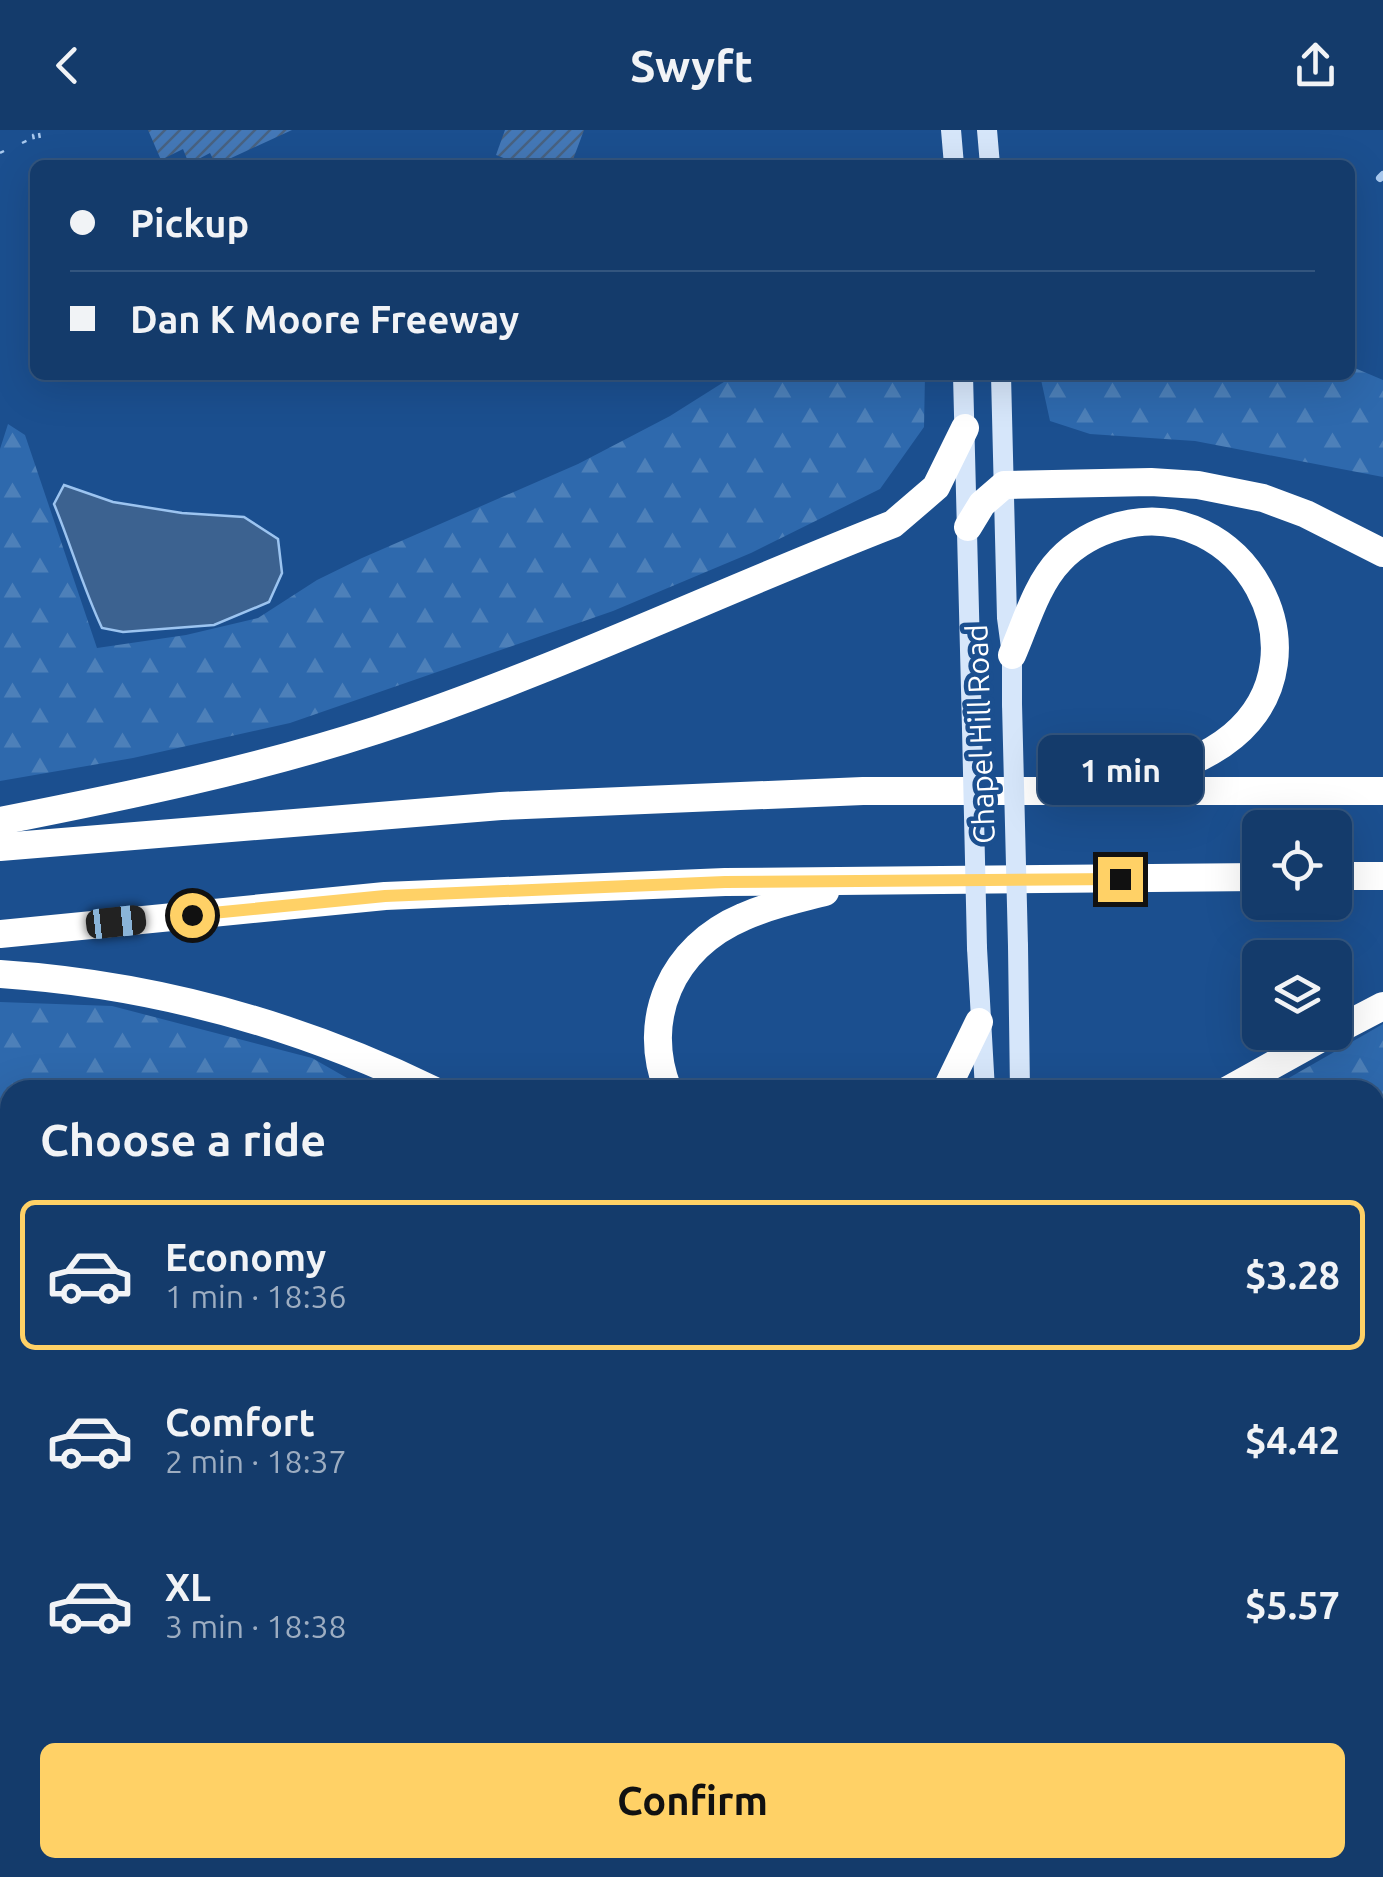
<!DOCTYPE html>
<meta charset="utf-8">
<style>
body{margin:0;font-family:Ubuntu,sans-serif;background:#214673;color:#f1f3f6;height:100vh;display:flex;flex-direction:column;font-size:38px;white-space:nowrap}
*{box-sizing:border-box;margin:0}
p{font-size:32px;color:#9dadc1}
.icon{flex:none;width:55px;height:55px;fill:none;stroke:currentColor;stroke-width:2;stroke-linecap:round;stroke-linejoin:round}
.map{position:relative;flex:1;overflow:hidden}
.side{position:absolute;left:0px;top:950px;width:1385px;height:798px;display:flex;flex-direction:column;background:#143b6b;border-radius:30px 30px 0 0;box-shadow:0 10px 40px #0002,0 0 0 2px #33557e}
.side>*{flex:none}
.hud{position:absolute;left:30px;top:30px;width:1325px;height:220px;border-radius:15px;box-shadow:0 10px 40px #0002,0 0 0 2px #33557e;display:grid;align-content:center;height:220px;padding:0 40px;background:#143b6b}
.buttons{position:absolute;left:1242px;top:680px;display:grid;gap:20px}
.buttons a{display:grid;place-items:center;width:110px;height:110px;border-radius:15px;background:#143b6b;box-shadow:0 10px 40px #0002,0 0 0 2px #33557e;font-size:50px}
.end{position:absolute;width:45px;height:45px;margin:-22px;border:12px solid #ffd166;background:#111;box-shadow:0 0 0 5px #111}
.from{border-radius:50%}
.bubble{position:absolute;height:70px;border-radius:15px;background:#143b6b;box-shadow:0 10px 40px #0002,0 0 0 2px #33557e;font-size:32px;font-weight:700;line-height:70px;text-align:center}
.car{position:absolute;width:30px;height:60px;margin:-30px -15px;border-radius:12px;box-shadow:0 0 8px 2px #0007;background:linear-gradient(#222 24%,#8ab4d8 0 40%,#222 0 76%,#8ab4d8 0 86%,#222 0)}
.hud b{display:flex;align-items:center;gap:35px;height:95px;font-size:38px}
.hud b+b{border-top:2px solid #33557e}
.hud i{width:25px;height:25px;background:#f1f3f6}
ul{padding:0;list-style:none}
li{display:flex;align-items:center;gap:30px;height:150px;margin:0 20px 15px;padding:0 20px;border:5px solid transparent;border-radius:15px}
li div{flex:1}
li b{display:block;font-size:38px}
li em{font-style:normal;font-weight:700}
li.active{border-color:#ffd166}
li>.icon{width:90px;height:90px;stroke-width:1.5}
h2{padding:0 40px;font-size:45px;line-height:120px}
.primary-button{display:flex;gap:20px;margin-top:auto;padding:20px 40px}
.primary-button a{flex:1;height:115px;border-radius:15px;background:#ffd166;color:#111;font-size:40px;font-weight:700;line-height:115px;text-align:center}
header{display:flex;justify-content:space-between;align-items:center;height:130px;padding:0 40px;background:#143b6b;font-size:45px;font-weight:700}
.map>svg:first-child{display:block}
.forest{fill:url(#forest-firs)}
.water{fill:#3c6290;stroke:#9cc4f0;stroke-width:2.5}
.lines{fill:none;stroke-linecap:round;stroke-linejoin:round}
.stream{stroke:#9cc4f0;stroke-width:5}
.building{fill:url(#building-hatch)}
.path{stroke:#a9c9ee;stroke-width:2.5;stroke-dasharray:5 8;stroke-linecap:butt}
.service{stroke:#a9c9ee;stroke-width:8}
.minor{stroke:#a9c9ee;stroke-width:10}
.secondary{stroke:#d6e6fa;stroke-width:20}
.motorway{stroke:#fff;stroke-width:28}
.secondary-bridge{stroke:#d6e6fa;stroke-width:20}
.route{stroke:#ffd166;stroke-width:12}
.labels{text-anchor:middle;stroke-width:9;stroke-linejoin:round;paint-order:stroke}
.street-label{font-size:30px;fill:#fff;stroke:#1b4f8f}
</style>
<header><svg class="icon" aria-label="back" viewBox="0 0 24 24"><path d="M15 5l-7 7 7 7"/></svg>Swyft<svg class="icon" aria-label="share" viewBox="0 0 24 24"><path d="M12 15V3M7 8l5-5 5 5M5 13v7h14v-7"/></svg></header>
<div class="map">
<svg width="1383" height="1747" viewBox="0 0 1383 1747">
<defs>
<pattern id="forest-firs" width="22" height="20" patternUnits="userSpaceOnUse" patternTransform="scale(2.5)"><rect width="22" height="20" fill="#2e69ad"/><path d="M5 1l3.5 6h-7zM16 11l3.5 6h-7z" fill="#4d80b9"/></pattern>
<pattern id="building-hatch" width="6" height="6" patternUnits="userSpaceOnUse" patternTransform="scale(2.5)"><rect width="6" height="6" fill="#4478b7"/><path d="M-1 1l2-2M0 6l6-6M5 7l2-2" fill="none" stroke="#486282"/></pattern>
</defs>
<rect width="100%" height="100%" fill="#1b4f8f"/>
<g class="forest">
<polygon points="1350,236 1383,250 1383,347 1195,311 1090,304 1050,291 1040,245 1350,245"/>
<polygon points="735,245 925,245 924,297 880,359 751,423 613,481 290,593 133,628 0,651 0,319 8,294 25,305 97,518 186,505 258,488 317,450 362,428 578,334 670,286"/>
<polygon points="0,872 112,876 312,928 368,960 10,960 10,1190 0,1190"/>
<polygon points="1383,894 1383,1186 1375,1191 1375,960 1268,960"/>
</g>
<path class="water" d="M64 355 113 372 182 383 244 387 278 409 282 443 269 472 214 495 123 502 102 498C83 458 71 415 54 374Z"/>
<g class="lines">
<polyline class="stream" points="0,1093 10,1094"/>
</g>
<g class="building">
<polygon points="148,0 292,0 216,35 210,23 189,34 183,19 161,30"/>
<polygon points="505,0 584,0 571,35 522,35 496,25"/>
</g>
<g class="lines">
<g class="path">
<polygon points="39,3 40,9 34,10 33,5"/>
<polyline points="22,13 32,8"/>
<polyline points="0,23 4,21"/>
<polyline points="176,32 186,27"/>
<polyline points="465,32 468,35"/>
<polyline points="170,35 176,32 177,35"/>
<polyline points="435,245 436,246"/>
<polyline points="569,245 571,250"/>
</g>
<g class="service">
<polyline points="1380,48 1383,45"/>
<polyline points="1375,1725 1383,1721"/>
<polyline points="772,1738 776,1747"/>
<polyline points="1336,1747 1353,1738"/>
</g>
<g class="minor">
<polyline points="0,1230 10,1225"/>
<polyline points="0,1284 10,1302"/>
<polyline points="0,1509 10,1503"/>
<polyline points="255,1738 260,1747"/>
<polyline points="616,1738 622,1747"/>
<polyline points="1302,1738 1307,1747"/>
<polyline points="456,1747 481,1738"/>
</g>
<g class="secondary">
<polyline points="951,0 954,35"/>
<polyline points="987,0 990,35"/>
<polyline points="963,245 972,599"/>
<polyline points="1001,245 1007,488 1012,525 1012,574"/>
<polyline points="1018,816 1020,960"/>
<polyline points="977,818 985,960"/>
<polyline points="1021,1738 1027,1747"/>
</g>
<g class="motorway">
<polyline points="968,397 982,374 1004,355 1151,352 1198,355 1263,368 1306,384 1383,423"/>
<path d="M1012 525C1026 493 1036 455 1060 430 1076 413 1097 402 1119 396 1242 363 1331 524 1233 606 1204 630 1170 640 1136 651"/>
<path d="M0 691C127 666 254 640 377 600 553 542 721 461 893 394L936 357 965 298"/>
<polyline points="0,717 501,676 863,661 1383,661"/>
<polyline points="1335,746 1383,746"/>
<polyline points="0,804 385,766 725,752 1260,747"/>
<path d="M0 844C151 854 297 894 433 960"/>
<polyline points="1335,901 1383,876"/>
<path d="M668 960C640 889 672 817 743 787 769 775 798 769 825 762"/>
<polyline points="946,960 979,892"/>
<polyline points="1228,960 1332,902"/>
</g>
<g class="secondary-bridge">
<polyline points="1012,574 1018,816"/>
<polyline points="972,599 977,818"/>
</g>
</g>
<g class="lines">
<polyline class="route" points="192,785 385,766 725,752 1120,749"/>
</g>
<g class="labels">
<g class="street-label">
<text transform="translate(981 604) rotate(-92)" y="10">Chapel Hill Road</text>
</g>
</g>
</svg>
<div class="buttons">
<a><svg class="icon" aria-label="locate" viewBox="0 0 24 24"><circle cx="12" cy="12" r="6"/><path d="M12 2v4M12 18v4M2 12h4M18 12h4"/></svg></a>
<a><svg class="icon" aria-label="layers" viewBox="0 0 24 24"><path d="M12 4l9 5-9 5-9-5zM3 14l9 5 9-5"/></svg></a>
</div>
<i class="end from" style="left:192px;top:785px"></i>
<i class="end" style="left:1120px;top:749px"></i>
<div class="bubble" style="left:1038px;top:605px;width:165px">1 min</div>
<i class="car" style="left:116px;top:792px;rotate:84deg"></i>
<div class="hud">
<b><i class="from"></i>Pickup</b>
<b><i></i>Dan K Moore Freeway</b>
</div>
<section class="side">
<h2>Choose a ride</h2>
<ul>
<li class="active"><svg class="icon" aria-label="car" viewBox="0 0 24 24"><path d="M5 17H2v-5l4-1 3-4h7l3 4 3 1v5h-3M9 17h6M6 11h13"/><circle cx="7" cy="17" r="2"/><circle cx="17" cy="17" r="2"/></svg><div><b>Economy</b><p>1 min · 18:36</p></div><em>$3.28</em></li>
<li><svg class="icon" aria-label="car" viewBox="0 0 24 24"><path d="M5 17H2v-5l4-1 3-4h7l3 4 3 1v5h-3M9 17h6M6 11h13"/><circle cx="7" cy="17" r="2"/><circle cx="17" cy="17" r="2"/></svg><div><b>Comfort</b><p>2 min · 18:37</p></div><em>$4.42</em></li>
<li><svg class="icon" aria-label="car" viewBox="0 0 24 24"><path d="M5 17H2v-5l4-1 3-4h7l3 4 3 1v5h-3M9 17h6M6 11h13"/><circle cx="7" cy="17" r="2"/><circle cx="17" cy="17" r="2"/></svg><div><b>XL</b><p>3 min · 18:38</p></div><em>$5.57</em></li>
</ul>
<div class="primary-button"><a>Confirm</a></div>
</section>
</div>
